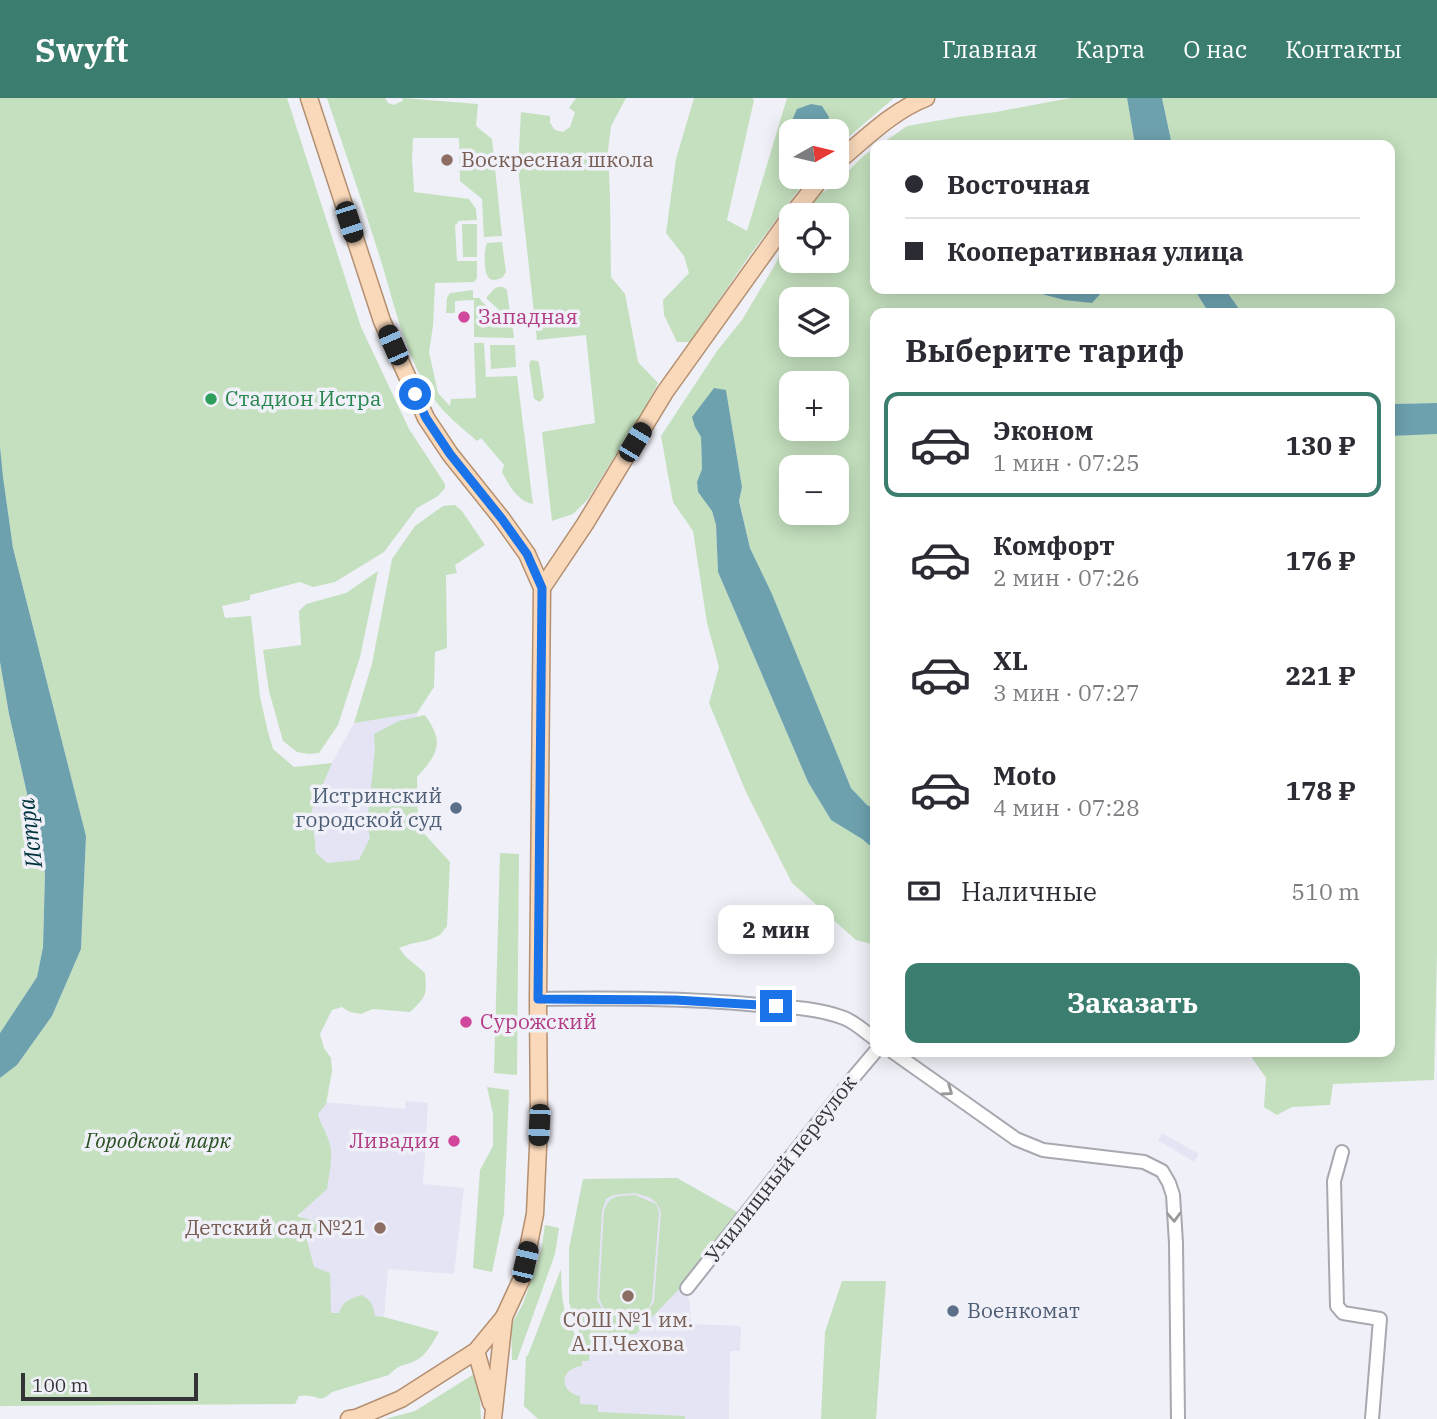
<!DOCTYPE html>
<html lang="ru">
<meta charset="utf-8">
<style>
body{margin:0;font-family:"IBM Plex Serif",serif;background:#f7f7f7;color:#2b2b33;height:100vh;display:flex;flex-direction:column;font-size:26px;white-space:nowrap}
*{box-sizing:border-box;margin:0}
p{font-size:23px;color:#7c7c81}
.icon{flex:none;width:38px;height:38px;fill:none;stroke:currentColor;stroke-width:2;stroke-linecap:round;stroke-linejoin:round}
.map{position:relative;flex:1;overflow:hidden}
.sheet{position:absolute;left:870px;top:210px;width:525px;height:749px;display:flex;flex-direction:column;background:#fff;border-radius:14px;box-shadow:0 4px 18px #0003}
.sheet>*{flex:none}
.top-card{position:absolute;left:870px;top:42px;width:525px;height:154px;border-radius:14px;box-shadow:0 4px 18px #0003;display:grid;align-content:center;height:154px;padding:0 35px;background:#fff}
.needle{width:46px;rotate:82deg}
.fabs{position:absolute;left:779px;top:21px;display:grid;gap:14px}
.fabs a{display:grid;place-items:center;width:70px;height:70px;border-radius:14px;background:#fff;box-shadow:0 4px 18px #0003;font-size:35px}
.scale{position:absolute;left:21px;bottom:18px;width:177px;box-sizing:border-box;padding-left:7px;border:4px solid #343437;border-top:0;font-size:19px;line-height:24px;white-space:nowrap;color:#343437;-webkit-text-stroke:5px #f0f0f8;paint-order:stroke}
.end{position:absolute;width:32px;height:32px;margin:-16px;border:9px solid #1a73e8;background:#fff;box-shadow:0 0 0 4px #fff}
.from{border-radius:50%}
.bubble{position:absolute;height:49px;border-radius:14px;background:#fff;box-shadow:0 4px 18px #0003;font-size:23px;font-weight:700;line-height:49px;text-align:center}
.car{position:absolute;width:21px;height:42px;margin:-21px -10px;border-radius:9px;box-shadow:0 0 5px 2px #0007;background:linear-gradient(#222 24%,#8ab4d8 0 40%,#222 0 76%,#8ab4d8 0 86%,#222 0)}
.top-card b{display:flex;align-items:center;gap:24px;height:66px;font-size:26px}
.top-card b+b{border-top:2px solid #e1e1e2}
.top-card i{width:18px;height:18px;background:#2b2b33}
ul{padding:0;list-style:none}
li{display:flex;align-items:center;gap:21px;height:105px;margin:0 14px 10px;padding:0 21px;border:4px solid transparent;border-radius:14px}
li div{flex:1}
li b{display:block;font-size:26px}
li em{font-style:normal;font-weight:700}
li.selected{border-color:#3b7e70}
li>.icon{width:63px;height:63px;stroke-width:1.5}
h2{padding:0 35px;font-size:32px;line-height:84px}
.pay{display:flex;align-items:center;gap:18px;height:77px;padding:0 35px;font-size:26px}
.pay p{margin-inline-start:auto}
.cta{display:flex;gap:14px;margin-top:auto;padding:14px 35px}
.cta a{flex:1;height:80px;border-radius:14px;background:#3b7e70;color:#fff;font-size:28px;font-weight:700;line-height:80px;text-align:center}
header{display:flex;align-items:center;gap:42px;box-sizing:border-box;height:98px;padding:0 35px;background:#3b7e70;color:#fff}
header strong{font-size:33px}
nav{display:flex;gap:38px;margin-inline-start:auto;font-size:24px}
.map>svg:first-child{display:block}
.built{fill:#e4e4f4}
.green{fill:#c4e0be;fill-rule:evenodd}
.water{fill:#6da1ae}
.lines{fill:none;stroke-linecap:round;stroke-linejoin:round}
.minor-casing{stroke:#a8a8b0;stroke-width:16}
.major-casing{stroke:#b38f70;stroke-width:19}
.minor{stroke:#fff;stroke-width:12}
.major{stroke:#fad9bb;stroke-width:16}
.oneway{stroke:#9a9a9b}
.route{stroke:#1a73e8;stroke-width:9}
.education-dot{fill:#8d6e63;stroke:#f0f0f8;stroke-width:2.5}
.hotel-dot{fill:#d1479c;stroke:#f0f0f8;stroke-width:2.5}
.leisure-dot{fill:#2e9e5b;stroke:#f0f0f8;stroke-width:2.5}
.service-dot{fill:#5c6f8a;stroke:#f0f0f8;stroke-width:2.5}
.labels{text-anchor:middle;stroke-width:7;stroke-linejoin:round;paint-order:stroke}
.education-label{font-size:21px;fill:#785e54;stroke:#f0f0f8;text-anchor:start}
.hotel-label{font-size:21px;fill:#b23c85;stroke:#f0f0f8;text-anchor:start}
.leisure-label{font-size:21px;fill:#27864d;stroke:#f0f0f8;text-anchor:start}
.service-label{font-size:21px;fill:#4e5e75;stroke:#f0f0f8;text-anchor:end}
.park-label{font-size:21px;font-style:italic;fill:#295020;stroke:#f0f0f8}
.street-label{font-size:21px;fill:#343437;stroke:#f0f0f8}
.water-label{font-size:23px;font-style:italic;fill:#00343e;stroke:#f0f0f8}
</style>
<header>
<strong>Swyft</strong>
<nav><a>Главная</a><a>Карта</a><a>О нас</a><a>Контакты</a></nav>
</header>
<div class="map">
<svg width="1437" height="1321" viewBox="0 0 1437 1321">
<rect width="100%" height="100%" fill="#f0f0f8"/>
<g class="built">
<polygon points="417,615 413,663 341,798 316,755 312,712 332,665 354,625"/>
<polygon points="299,1002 405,1011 406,1003 428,1005 423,1086 464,1090 454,1176 388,1171 384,1219 331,1215 301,1175"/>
<polygon points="1162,1035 1199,1056 1194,1064 1158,1042"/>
<polygon points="677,1080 737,1114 684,1183 683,1187 690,1205 691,1226 741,1228 740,1253 730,1253 729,1321 538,1321 524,1308 526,1259 539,1250 577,1240 579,1233 569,1204 569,1151 583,1081"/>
</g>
<g class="green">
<path d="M0 0H287L361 229 409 331 445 386V390L438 398 417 410 384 454 335 484 313 489 300 484 250 497V502L222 508 225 520 251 518 260 599 268 634 273 651 294 669 332 665 312 712 316 755 327 765 359 762 370 740 367 727 375 651 374 636 399 623 425 617C444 644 439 655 417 679L418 729 450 764 447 828 440 837 429 842 410 846 399 850 406 859 425 875C427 898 426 899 410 914L373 911 361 916 350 914 342 909 332 912 320 936 324 950 331 960 332 973 326 1006 318 1016C320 1025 324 1030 327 1038 335 1054 329 1075 327 1091L297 1118 320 1125V1135L307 1142 314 1169 330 1175 331 1215H339C342 1203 351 1201 361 1197 371 1201 373 1208 375 1218L384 1219 439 1234C433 1244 426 1258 415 1263 404 1268 399 1266 389 1277L332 1294C319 1305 322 1299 309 1298 306 1297 302 1298 299 1298L295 1306 0 1308V980L17 967 52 918 81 851 86 738 13 450 3 379 0 348Z"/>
<path d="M327 0H385L388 5 394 7 402 3 403 0 478 6 476 28 492 41 502 138 484 139 482 101 460 83 459 40H413L412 60 414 94 469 101 476 111 477 122 458 123 457 126 455 127 457 163H477V180L474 184 435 185 433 228 429 254 438 295 450 308 451 301 476 300 474 245H484L486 279 517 278 533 406C516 402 509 387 502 374L504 367 481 340 477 343C461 329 443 315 432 298 405 256 395 209 381 163 364 108 345 54 327 0Z"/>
<polygon points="576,0 626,0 611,28 608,53 610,99 611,179 625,196 638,264 658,285 647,307 588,401 573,416 552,423 542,334 595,325 586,237 537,242 518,70 521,14 550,18 550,25 555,32 563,34 570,29 575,14 569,10"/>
<polygon points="694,0 752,0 754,2 727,122 747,133 787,0 894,0 837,49 836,33 791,33 791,79 808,79 747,161 690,244 677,244 664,217 663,202 689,175 684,158 666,135 676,61"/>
<polygon points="1070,0 1127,0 1135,47 880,47 907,28 958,19 996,14"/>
<polygon points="1162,0 1437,0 1437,305 1390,306 1390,215 1242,215 1225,191 1390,191 1390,47 1172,47"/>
<path d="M875 50V138L872 150 875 152V191H1023L1064 202 1103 193V191H1194L1209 215H875V260L870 280 875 318V711L867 707 851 690 772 496 750 450 739 402 742 389 726 292 695 329 701 339 702 371 697 385 698 394 712 413 716 427 718 474 808 684 831 722 862 741 875 752V847L856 842 792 785 746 694 709 605 719 569 707 525 693 433 673 404 661 338 717 253 742 222 776 165 787 139 791 133V163H836V117H804L820 96 836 86 863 58ZM791 201H836V247H791ZM791 285H836V331H791ZM791 369H836V415H791Z"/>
<polygon points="462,126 477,126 477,159 463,159"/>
<path d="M502 144 506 174 502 180C499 181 493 183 490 181 483 177 484 151 487 145Z"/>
<polygon points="498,189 503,189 507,192 511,223 486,200 494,191"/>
<polygon points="473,192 473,200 480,200 481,203 513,231 514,240 474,239 474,202 455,203 455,215 446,215 447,200 450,195"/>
<polygon points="490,247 515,247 516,269 491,271"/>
<polygon points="531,262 538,263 539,265 544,299 540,304 534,301 529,266"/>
<polygon points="1432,335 1437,336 1437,854 1434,982 1333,986 1330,1007 1292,1009 1277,1017 1264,1009 1266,980 1250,957 1199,956 1196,954 1390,954 1390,338"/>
<polygon points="455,407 462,413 485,447 455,467 457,475 446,477 447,550 435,554 434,589 417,615 354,625 372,566 392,461 415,428 443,408"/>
<polygon points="378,473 360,559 338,627 319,655 309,656 297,654 283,643 269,593 263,552 301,547 299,513 306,506 346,495"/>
<polygon points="0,564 9,616 45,775 43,849 37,879 0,935"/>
<polygon points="500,755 519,756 517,977 494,975"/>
<polygon points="487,989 509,992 504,1116 492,1174 473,1170 480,1072 493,1048 493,1016"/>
<path d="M677 1080 737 1114 684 1183 683 1187 636 1236 604 1237V1244L590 1245 589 1263H582V1268C560 1270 558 1294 580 1298V1306L598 1307V1314L685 1318V1321H538L524 1308 526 1259 528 1257 561 1171C562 1198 561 1215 577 1239L579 1233 569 1204V1151L583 1081ZM635 1095C649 1099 656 1100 661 1114L654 1204 644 1217C626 1220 604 1222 597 1201L602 1113 606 1101 613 1097Z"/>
<path d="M635 1097 656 1106 659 1114 652 1202C650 1207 648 1213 642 1215 632 1219 612 1219 604 1210 602 1208 601 1204 599 1200L604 1113C611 1095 617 1099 635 1097Z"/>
<polygon points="545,1127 559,1130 555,1156 517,1262 512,1262 511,1227 523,1206 541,1153"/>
<polygon points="842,1183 886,1183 876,1321 821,1321 825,1234"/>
<polygon points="474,1276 480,1302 481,1321 385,1321 415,1313"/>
</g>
<g class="water">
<polygon points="1127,0 1162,0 1172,47 1135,47"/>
<polygon points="811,6 822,8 829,19 826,31 824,33 791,33 791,72 782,67 781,48 797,11"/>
<polygon points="1023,191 1103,191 1103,193 1092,205 1064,202"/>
<polygon points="1194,191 1225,191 1242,215 1209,215"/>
<polygon points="714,290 726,292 742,389 739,403 750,450 772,496 851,690 867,707 875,711 875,752 862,741 831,722 808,684 718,474 716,427 712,413 698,394 697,384 702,371 701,339 695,329 692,319"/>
<polygon points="1437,305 1437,336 1390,338 1390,306"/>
<polygon points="0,348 3,379 13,450 86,738 81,851 52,918 17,967 0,980 0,935 37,879 43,849 45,775 9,616 0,564"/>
</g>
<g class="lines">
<g class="minor-casing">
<g id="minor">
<path d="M538 901C612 900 686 900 759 907 788 909 817 910 844 920 855 924 865 934 875 941"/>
<polyline points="893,954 1016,1041 1043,1052 1144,1064 1162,1073 1169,1085 1173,1097 1176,1145 1178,1321"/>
<polyline points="1342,1054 1334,1083 1337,1208 1343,1215 1380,1221 1372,1321"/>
<polyline points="687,1190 853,980 875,954"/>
</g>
</g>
<g class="major-casing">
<g id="major">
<polyline points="309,0 382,223 426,320 450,356 502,421 527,456 542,490 538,901 539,1027 535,1116 522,1180 504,1219 493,1321"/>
<path d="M836 65C864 42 892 13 926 0"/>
<polyline points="792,117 822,79"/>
<polyline points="542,490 585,426 665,294 791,118"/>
<polyline points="476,1253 491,1305"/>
<polyline points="349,1321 356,1320 401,1301 476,1253 504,1219"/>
</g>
</g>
<use href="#minor" class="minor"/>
<use href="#major" class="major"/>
</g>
<defs><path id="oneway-chevron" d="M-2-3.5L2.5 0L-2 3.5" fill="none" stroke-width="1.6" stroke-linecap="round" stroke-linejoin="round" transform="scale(1.75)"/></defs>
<g class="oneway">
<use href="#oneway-chevron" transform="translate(948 993) rotate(35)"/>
<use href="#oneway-chevron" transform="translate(1174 1119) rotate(87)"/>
</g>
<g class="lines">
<polyline class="route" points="415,296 426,320 450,356 502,421 527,456 542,490 538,901 675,902 776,908"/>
</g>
<g class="education-dot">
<circle cx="447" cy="62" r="7"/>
<circle cx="380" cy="1130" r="7"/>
<circle cx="628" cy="1198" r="7"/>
</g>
<g class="hotel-dot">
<circle cx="464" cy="219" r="7"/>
<circle cx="466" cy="924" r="7"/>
<circle cx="454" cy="1043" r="7"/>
</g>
<circle class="leisure-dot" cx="211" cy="301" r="7"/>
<g class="service-dot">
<circle cx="456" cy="710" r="7"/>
<circle cx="953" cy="1213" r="7"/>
</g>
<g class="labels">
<g class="education-label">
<text x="461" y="69">Воскресная школа</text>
<text x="366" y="1137" text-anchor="end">Детский сад №21</text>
<text x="628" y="1229" text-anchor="middle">СОШ №1 им.<tspan x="628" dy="24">А.П.Чехова</tspan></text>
</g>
<g class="hotel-label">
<text x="478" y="226">Западная</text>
<text x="480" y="931">Сурожский</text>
<text x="440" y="1050" text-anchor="end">Ливадия</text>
</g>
<g class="leisure-label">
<text x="225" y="308">Стадион Истра</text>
</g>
<g class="service-label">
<text x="442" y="705">Истринский<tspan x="442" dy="24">городской суд</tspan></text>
<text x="967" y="1220" text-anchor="start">Военкомат</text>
</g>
<g class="park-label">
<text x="158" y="1050">Городской парк</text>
</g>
<g class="street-label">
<text transform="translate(781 1071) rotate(-52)" y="7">Училищный переулок</text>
</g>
<g class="water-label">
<text transform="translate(30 735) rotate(-97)" y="8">Истра</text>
</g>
</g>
</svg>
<div class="fabs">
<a><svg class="needle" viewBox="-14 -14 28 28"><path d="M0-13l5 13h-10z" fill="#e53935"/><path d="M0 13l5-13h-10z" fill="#7c7c81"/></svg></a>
<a><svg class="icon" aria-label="locate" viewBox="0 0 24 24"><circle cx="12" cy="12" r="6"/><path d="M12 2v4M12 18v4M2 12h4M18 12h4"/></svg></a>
<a><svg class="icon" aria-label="layers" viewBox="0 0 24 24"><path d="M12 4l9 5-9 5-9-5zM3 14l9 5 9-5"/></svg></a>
<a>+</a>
<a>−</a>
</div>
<div class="scale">100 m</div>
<i class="end from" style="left:415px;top:296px"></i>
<i class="end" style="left:776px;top:908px"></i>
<div class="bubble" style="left:718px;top:807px;width:116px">2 мин</div>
<i class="car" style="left:349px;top:124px;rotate:162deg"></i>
<i class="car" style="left:393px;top:247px;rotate:336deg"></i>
<i class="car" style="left:635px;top:344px;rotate:31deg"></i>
<i class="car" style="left:539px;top:1027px;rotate:183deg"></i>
<i class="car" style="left:525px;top:1164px;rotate:13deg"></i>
<div class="top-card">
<b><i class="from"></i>Восточная</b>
<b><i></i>Кооперативная улица</b>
</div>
<section class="sheet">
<h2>Выберите тариф</h2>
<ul>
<li class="selected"><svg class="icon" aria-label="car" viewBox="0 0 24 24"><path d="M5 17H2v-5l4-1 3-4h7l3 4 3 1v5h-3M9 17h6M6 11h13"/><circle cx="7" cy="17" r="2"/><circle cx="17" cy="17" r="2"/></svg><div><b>Эконом</b><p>1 мин · 07:25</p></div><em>130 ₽</em></li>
<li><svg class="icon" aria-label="car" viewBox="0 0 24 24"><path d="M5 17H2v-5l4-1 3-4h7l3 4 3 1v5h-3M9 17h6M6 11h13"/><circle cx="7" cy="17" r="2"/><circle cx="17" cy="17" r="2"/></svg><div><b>Комфорт</b><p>2 мин · 07:26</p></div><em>176 ₽</em></li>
<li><svg class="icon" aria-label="car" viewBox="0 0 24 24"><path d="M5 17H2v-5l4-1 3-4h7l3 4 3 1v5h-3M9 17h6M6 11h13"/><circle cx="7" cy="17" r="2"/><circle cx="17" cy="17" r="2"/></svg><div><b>XL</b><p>3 мин · 07:27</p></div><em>221 ₽</em></li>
<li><svg class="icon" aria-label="car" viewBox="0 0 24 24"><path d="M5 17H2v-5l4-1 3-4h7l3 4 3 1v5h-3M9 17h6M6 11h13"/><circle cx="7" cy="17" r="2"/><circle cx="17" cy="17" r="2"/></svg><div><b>Moto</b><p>4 мин · 07:28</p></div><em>178 ₽</em></li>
</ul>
<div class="pay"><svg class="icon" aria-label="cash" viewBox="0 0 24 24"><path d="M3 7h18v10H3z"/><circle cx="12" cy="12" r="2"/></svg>Наличные<p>510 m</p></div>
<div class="cta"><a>Заказать</a></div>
</section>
</div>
